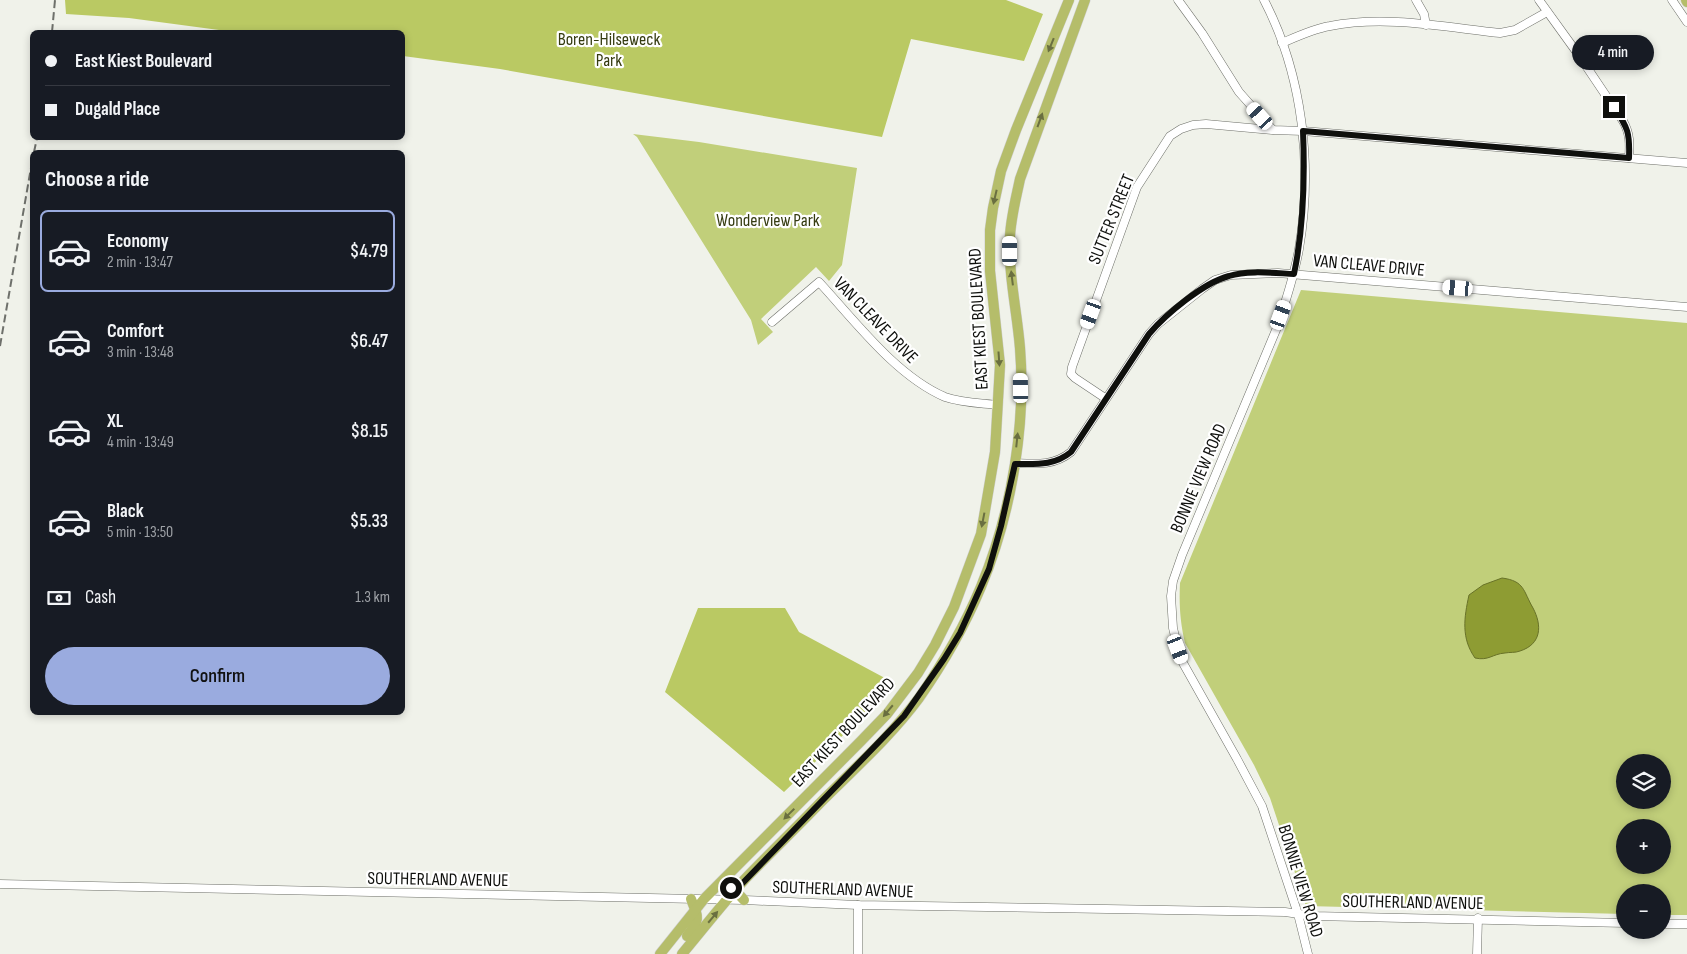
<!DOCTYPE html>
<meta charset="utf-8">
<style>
body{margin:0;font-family:"Sofia Sans Condensed",sans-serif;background:#242831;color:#f1f3f6;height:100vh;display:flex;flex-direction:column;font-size:19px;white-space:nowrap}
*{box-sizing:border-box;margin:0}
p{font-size:16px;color:#9ea1a6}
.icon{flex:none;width:28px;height:28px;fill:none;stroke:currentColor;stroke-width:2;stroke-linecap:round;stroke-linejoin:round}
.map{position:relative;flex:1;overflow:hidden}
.drawer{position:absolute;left:30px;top:150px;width:375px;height:565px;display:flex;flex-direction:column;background:#171b24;border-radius:8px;box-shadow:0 2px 8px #0003}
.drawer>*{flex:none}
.banner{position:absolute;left:30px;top:30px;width:375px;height:110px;border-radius:8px;box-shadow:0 2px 8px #0003;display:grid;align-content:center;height:110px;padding:0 15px;background:#171b24}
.tools{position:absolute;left:1616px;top:754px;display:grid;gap:10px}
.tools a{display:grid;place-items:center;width:55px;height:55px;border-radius:50%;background:#171b24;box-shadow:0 2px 8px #0003;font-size:25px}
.end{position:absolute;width:22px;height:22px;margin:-11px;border:6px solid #0f100d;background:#fff;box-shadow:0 0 0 2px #fff}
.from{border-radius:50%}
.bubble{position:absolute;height:35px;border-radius:18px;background:#171b24;box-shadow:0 2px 8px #0003;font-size:16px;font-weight:600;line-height:35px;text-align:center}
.car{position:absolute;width:15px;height:30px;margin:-15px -8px;border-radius:6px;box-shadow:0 0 4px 1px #0007;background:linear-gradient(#fff 24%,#345 0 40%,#fff 0 76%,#345 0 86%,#fff 0)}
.banner b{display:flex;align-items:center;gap:18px;height:48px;font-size:19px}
.banner b+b{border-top:1px solid #363941}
.banner i{width:12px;height:12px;background:#f1f3f6}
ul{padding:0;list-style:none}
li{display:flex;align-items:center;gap:15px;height:82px;margin:0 10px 8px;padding:0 5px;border:2px solid transparent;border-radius:8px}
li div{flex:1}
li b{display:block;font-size:19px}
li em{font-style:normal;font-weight:600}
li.on{border-color:#9aabdf}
li>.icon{width:45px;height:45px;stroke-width:1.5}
h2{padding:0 15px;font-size:22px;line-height:60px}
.pay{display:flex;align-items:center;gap:12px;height:55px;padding:0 15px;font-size:19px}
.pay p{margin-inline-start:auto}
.primary-button{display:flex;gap:10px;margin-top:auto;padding:10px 15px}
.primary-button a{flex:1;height:58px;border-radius:30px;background:#9aabdf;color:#111;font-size:20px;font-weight:600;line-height:58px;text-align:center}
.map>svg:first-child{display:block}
.green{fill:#c1cf7a;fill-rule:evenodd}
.forest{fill:#bac963}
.water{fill:#8e9c33;stroke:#687228}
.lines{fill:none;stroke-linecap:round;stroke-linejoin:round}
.minor-casing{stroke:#6d6f68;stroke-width:9}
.major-casing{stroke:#cfcfcf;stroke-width:11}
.minor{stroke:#fff;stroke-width:8}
.major{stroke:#b5bd6a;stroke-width:10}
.rail{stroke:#6e706b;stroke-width:2;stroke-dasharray:8 4;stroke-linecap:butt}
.oneway{fill:#6a6f40}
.route{stroke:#0f100d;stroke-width:6}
.labels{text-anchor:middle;stroke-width:4.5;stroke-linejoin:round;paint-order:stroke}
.park-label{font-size:18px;fill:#363c11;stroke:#fff}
.street-label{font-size:18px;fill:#0f100d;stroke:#fff}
</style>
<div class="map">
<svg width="1687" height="954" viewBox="0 0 1687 954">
<rect width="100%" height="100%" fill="#f0f2ea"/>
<g class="green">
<polygon points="633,134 699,142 857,168 842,265 829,281 816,267 761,319 773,332 758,345 751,320 637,137"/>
<path d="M1301 290 1687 323V915H1663L1662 892H1625V914L1306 906 1270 798 1254 765 1185 643C1180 622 1179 604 1180 583ZM1625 762H1662V800H1625ZM1625 828H1662V865H1625Z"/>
</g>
<g class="forest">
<polygon points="65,0 1006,0 1043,14 1024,61 911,39 882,137 500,69 403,56 402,32 234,32 129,18 66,14"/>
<polygon points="698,608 785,608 799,632 896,684 784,792 665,692"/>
</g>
<path class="water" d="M1502 578C1525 581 1523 591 1533 608 1542 625 1542 644 1520 651 1515 653 1510 652 1505 653 1492 654 1489 661 1475 658 1461 638 1464 618 1469 595L1483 585Z"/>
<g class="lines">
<g class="minor-casing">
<g id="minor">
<polyline points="1178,0 1202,33 1239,92 1273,130"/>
<path d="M1264 0C1303 75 1313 167 1299 249 1294 277 1285 304 1276 330L1182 555 1173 581 1171 596 1173 628 1178 649 1183 663 1237 759 1262 806 1298 914 1308 954"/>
<polyline points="1416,0 1424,14 1426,25"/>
<path d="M1539 0 1578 54 1623 121C1630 133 1630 144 1629 158"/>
<polyline points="1672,0 1687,22"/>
<path d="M1282 43C1298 36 1313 29 1330 26 1385 15 1444 27 1500 33L1515 30 1547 12"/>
<path d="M772 322 819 282C855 321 896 376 945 397 962 403 981 403 998 405"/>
<polyline points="1105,398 1075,378 1071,374 1072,367 1137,187 1170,136 1181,129 1193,125 1206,124 1273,130 1303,131 1687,163"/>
<path d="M1015 463C1036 464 1054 466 1071 452L1149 334 1158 324 1202 289 1215 280 1231 275 1278 273 1302 275 1687 307"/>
<polyline points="0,884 744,900 858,905 1285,912 1313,916 1625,923"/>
<polyline points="1662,924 1687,924"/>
<polyline points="858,954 858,905"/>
<polyline points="1477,954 1478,918"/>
</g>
</g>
<g class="major-casing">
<g id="major">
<polyline points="1686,0 1687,2"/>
<polyline points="731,886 744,900"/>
<path d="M687 936C700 920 699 918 691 899"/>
<polyline points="660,954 704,899 861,741 887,714 918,673 935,645 954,607 981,534 995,452 1000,365 990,271 990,230 993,208 1001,171 1016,130 1069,0"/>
<path d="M682 954C703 929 723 903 745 879 770 853 796 828 821 802 854 769 891 736 919 698 970 625 1001 553 1015 464 1021 426 1023 386 1020 348 1017 311 1008 274 1010 236 1011 217 1016 198 1020 179L1085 0"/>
</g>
</g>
<use href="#minor" class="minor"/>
<use href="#major" class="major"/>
<g class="rail">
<polyline points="52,32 55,0"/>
<polyline points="34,152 37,138"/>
<polyline points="0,346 32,162"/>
</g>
</g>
<defs><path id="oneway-solid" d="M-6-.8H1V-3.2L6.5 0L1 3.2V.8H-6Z" transform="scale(1.25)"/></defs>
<g class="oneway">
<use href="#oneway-solid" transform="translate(1051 45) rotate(112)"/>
<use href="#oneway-solid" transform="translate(1040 120) rotate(-70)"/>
<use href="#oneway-solid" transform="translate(995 197) rotate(103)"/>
<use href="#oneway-solid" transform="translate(1012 278) rotate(-97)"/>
<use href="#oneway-solid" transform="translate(999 359) rotate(86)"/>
<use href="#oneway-solid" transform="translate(1017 440) rotate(-84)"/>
<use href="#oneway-solid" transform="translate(983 520) rotate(101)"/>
<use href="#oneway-solid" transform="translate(888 711) rotate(130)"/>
<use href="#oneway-solid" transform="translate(789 814) rotate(135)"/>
<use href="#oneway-solid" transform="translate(713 917) rotate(-50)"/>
</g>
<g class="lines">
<path class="route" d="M731 888 735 891 904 716 944 659 960 633 989 569 1001 526 1015 464C1036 464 1054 466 1071 452L1149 334C1166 314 1203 283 1229 276 1248 270 1273 273 1294 274 1304 226 1305 179 1303 131L1629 158C1630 133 1628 128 1614 107"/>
</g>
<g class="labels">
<g class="park-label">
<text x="609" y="45">Boren-Hilseweck<tspan x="609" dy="21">Park</tspan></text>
<text x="768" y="226">Wonderview Park</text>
</g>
<g class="street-label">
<text transform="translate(1111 219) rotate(-68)" y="6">SUTTER STREET</text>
<text transform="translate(1369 265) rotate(5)" y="6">VAN CLEAVE DRIVE</text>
<text transform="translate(978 319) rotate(-93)" y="6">EAST KIEST BOULEVARD</text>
<text transform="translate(876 320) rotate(46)" y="6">VAN CLEAVE DRIVE</text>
<text transform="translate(1198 478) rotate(-67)" y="6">BONNIE VIEW ROAD</text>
<text transform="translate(843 732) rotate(-47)" y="6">EAST KIEST BOULEVARD</text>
<text transform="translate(438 879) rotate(1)" y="6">SOUTHERLAND AVENUE</text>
<text transform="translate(1301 881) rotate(73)" y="6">BONNIE VIEW ROAD</text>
<text transform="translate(843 889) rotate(2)" y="6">SOUTHERLAND AVENUE</text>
<text transform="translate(1413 902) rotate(1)" y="6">SOUTHERLAND AVENUE</text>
</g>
</g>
</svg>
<div class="tools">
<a><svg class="icon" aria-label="layers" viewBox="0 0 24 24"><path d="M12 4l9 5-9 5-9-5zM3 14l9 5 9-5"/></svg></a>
<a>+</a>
<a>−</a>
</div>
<i class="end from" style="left:731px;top:888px"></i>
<i class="end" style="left:1614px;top:107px"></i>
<div class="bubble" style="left:1572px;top:35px;width:82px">4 min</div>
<i class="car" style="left:1260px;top:116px;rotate:318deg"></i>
<i class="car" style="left:1010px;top:251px;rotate:0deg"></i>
<i class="car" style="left:1458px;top:288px;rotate:275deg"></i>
<i class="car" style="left:1091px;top:314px;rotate:200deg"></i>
<i class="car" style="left:1281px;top:315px;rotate:20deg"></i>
<i class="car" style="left:1021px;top:388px;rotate:359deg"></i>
<i class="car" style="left:1178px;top:649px;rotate:159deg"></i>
<div class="banner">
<b><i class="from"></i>East Kiest Boulevard</b>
<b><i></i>Dugald Place</b>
</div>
<section class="drawer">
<h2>Choose a ride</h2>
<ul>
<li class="on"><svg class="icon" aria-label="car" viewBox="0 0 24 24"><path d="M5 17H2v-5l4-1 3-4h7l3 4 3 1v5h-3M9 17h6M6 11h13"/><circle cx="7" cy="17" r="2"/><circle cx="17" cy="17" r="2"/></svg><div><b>Economy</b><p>2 min · 13:47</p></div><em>$4.79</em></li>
<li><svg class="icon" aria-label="car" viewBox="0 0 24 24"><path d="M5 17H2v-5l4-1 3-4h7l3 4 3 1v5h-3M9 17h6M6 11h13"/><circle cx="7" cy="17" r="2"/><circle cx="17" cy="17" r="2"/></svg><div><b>Comfort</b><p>3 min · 13:48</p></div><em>$6.47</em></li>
<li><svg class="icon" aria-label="car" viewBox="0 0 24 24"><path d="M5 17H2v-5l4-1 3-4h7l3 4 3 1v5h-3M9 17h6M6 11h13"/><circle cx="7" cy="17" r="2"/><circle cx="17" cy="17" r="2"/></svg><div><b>XL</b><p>4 min · 13:49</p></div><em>$8.15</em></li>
<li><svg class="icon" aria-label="car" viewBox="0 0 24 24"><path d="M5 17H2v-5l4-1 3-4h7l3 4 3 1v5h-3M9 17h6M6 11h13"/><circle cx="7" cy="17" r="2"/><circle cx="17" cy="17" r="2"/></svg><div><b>Black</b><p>5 min · 13:50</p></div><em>$5.33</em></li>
</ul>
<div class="pay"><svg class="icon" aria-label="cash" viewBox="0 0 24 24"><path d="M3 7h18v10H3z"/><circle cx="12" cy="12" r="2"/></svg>Cash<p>1.3 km</p></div>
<div class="primary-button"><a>Confirm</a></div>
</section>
</div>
